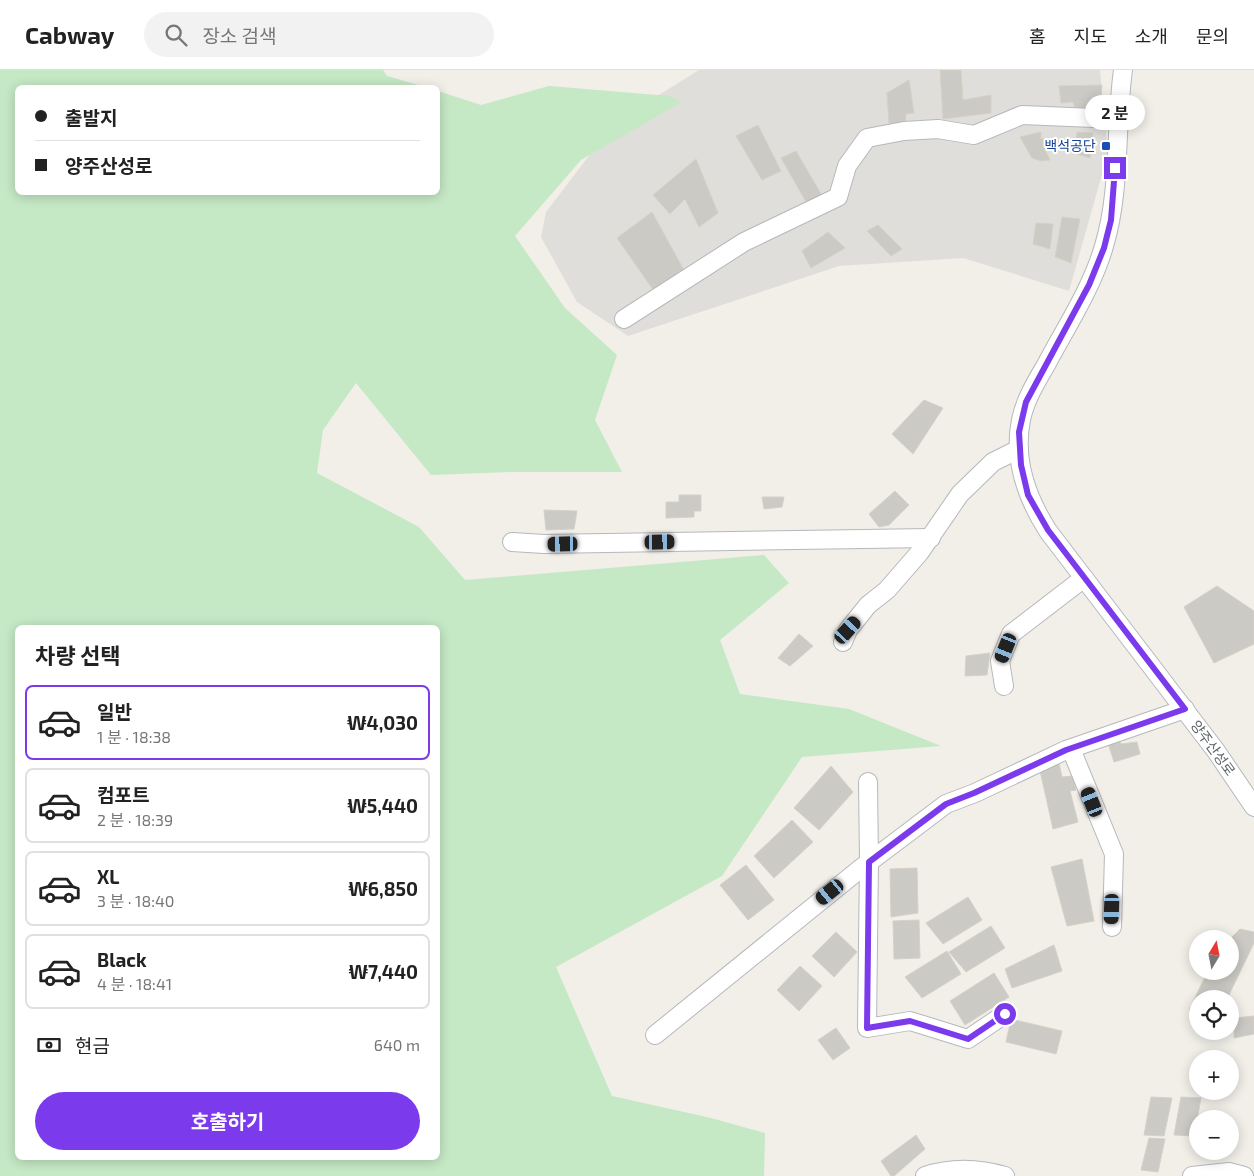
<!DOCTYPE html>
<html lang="ko">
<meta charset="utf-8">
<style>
body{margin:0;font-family:"Exo 2","Noto Sans KR",sans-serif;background:#f2f2f2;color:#222;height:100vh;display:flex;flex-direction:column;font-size:19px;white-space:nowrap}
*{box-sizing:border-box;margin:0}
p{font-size:16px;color:#767676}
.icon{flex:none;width:28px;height:28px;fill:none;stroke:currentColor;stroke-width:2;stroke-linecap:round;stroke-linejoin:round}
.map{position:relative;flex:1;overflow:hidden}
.panel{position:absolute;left:15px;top:555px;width:425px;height:535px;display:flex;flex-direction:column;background:#fff;border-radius:8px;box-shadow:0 2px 12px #0003}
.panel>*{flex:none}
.guide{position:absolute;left:15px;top:15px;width:425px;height:110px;border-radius:8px;box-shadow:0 2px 12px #0003;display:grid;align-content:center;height:110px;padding:0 20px;background:#fff}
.needle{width:32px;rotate:10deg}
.fabs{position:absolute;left:1189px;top:860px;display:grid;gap:10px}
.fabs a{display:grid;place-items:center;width:50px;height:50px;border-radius:50%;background:#fff;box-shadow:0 2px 12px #0003;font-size:25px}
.end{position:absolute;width:22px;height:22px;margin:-11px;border:6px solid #7c3aed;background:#fff;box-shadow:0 0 0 2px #fff}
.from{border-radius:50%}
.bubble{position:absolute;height:35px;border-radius:18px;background:#fff;box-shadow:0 2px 12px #0003;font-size:16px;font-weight:700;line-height:35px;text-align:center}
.car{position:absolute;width:15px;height:30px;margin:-15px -8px;border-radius:6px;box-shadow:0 0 4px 1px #0007;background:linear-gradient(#222 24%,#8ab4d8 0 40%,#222 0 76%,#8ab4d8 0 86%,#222 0)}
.guide b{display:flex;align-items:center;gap:18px;height:48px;font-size:19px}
.guide b+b{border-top:1px solid #e0e0e0}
.guide i{width:12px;height:12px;background:#222}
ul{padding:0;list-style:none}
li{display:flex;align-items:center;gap:15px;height:75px;margin:0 10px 8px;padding:0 10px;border:2px solid #e0e0e0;border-radius:8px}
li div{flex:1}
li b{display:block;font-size:19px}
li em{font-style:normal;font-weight:700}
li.on{border-color:#7c3aed}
li>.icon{width:45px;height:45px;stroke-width:1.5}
h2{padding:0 20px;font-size:22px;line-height:60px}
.pay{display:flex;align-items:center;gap:12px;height:55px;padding:0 20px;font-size:19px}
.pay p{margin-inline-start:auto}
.button{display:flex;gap:10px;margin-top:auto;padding:10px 20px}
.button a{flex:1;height:58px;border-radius:30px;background:#7c3aed;color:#fff;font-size:20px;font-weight:700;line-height:58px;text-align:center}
header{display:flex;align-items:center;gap:30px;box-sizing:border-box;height:70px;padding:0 25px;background:#fff;border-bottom:1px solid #e0e0e0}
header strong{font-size:24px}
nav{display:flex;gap:28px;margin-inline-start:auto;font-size:18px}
.search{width:350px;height:45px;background:#f2f2f2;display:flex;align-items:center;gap:12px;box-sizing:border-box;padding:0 18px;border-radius:28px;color:#767676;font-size:19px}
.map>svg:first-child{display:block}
.industrial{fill:#e0deda}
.green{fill:#c5e8c5;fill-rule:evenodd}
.building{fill:#cccac5;stroke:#d6d1c6}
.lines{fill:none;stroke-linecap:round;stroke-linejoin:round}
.minor-casing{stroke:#b5b8bc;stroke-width:20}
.minor{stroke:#fff;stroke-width:18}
.route{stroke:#7c3aed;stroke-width:6}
.transit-dot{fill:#1a4fb4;stroke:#fff;stroke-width:2}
.labels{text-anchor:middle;stroke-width:4;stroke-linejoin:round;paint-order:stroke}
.transit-label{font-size:14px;fill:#164399;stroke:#fff;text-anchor:end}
.street-label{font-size:14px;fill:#5f6368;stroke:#fff}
</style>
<header>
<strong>Cabway</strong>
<div class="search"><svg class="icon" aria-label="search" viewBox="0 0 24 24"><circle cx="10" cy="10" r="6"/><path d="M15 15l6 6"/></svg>장소 검색</div>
<nav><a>홈</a><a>지도</a><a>소개</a><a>문의</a></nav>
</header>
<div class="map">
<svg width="1254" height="1106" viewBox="0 0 1254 1106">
<rect width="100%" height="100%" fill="#f1efe8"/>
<polygon class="industrial" points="699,0 1100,0 1108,83 1069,221 963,188 839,196 628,266 577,232 541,167 546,142 614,53"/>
<path class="green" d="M0 0H383L387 6 425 17 18 18V122H438V21L481 35 549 16 669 26 682 32 581 90 515 166 565 238 617 285 595 350 622 402H510L431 405 356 313 323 360 317 403 419 457 465 510 764 485 789 513 720 570 740 624 849 639 941 676 802 687 722 806 556 897 612 1026 711 1048 765 1063 764 1106H0ZM18 558H438V1088H18Z"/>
<g class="building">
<polygon points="940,0 961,0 963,30 991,25 991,43 943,49"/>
<polygon points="909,10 914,43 906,44 905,53 889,54 887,23"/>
<polygon points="1102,15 1099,39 1075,39 1073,32 1061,33 1059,16"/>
<polygon points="758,55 781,101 762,110 736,66"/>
<polygon points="1041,62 1041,69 1047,68 1050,79 1045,80 1050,90 1041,91 1032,88 1020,67"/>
<polygon points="1077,62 1093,63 1090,88 1074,83"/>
<polygon points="796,81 824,129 809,137 781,88"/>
<polygon points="696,89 718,143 699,157 685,129 670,144 653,125"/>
<polygon points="652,142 685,202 654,221 617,168"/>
<polygon points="1062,147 1080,149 1071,193 1055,187"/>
<polygon points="1036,153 1053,154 1050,179 1033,174"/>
<polygon points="878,155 902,179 891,186 867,161"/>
<polygon points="828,162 845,178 811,198 802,181"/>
<polygon points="924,330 943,338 913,384 892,364"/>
<polygon points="895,421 909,435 889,455 879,457 869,444"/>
<polygon points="679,425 701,425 701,441 694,441 694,447 666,448 666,432 679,432"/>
<polygon points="762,427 784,427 782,437 764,439"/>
<polygon points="544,440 577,441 574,459 546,460"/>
<polygon points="1217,516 1254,541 1254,574 1214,593 1184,537"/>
<polygon points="799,564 813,576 790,596 778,588"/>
<polygon points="990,583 987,605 965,606 966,586"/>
<polygon points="1118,668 1121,674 1137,672 1140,684 1114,692 1108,673"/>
<polygon points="1059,693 1062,707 1073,706 1076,720 1070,721 1078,752 1053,759 1039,696"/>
<polygon points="831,696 853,722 819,760 794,738"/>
<polygon points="792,750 813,772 774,808 754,786"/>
<polygon points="1082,789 1094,851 1067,856 1051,797"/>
<polygon points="746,795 774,830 748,850 720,815"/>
<polygon points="917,798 918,843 891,847 890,799"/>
<polygon points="968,827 982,850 943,874 926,853"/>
<polygon points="919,850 920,888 894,889 893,851"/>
<polygon points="991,856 1005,878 966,902 949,882"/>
<polygon points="1240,859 1254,862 1254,873 1227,929 1198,929 1198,943 1189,940 1208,901 1230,901 1230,869"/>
<polygon points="836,862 857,882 834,907 812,886"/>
<polygon points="1054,875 1062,901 1012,918 1005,899"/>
<polygon points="947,881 961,904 922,928 905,907"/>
<polygon points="800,896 822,916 799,941 777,920"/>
<polygon points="994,903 1009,927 965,955 950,931"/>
<polygon points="1254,946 1254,964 1234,968 1235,948"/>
<polygon points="1011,949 1062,961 1056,984 1006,972"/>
<polygon points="836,958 850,978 833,990 818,970"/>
<polygon points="1151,1027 1172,1028 1164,1066 1144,1065"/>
<polygon points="1181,1027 1201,1028 1194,1066 1174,1065"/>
<polygon points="916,1065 925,1079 894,1106 891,1106 881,1091"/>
<polygon points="1149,1068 1165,1069 1158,1102 1141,1100"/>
</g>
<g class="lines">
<g class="minor-casing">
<g id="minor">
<path d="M1123 0C1115 58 1121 120 1104 176 1092 218 1066 257 1046 295 1036 312 1025 330 1021 350 1013 389 1027 428 1048 461L1216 681 1254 737"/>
<polyline points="624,249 744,172 838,127 847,96 867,68 904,61 938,59 974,65 1022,45 1118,49"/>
<polyline points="512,472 544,474 931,468"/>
<polyline points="843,572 848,560 868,535 887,520 920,482 960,424 993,392 1019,379"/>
<polyline points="1004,616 1000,591 1011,564 1084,508"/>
<polyline points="1071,679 1114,784 1112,857"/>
<polyline points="868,712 869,791 867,958 910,951 968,969 1005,944"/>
<polyline points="655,965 860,799 946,734 975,723 1066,680 1185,639"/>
<path d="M925 1106C952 1097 978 1098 1005 1106"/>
<polyline points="1192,1106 1229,1102 1244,1106"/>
</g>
</g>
<use href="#minor" class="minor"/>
</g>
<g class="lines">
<polyline class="route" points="1005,944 968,969 910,951 867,958 869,792 946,734 974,723 1066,680 1185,639 1048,460 1028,425 1021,395 1019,362 1026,332 1089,215 1104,178 1111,150 1115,98"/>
</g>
<rect class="transit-dot" x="1101" y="71" width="10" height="10" rx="2.5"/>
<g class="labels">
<g class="transit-label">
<text x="1096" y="81">백석공단</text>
</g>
<g class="street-label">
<text transform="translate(1213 678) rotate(54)" y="5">양주산성로</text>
</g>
</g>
</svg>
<div class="fabs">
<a><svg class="needle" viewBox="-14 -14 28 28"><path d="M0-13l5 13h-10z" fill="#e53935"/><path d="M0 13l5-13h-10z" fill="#767676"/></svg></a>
<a><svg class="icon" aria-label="locate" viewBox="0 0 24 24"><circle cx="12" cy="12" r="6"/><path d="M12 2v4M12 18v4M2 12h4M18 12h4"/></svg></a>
<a>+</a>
<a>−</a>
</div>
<i class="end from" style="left:1005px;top:944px"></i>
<i class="end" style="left:1115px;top:98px"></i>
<div class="bubble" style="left:1085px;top:25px;width:60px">2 분</div>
<i class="car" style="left:660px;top:472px;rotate:89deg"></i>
<i class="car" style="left:563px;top:474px;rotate:269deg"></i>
<i class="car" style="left:848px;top:560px;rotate:42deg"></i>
<i class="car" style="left:1006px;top:578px;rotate:202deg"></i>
<i class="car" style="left:1092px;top:732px;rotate:338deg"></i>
<i class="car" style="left:830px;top:822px;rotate:231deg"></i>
<i class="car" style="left:1112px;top:839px;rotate:182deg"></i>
<div class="guide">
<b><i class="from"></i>출발지</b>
<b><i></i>양주산성로</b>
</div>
<section class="panel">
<h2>차량 선택</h2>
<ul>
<li class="on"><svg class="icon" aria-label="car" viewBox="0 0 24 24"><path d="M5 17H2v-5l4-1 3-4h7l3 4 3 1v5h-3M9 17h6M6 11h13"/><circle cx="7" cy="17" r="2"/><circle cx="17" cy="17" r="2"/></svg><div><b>일반</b><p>1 분 · 18:38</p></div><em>₩4,030</em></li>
<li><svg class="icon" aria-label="car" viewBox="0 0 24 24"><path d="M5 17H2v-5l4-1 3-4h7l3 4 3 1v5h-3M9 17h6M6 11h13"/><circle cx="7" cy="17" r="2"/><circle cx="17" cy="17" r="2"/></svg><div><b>컴포트</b><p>2 분 · 18:39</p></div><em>₩5,440</em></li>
<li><svg class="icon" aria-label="car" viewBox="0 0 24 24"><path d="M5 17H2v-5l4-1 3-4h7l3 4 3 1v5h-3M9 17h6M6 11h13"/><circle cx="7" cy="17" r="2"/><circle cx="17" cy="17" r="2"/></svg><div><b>XL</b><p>3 분 · 18:40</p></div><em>₩6,850</em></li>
<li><svg class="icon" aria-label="car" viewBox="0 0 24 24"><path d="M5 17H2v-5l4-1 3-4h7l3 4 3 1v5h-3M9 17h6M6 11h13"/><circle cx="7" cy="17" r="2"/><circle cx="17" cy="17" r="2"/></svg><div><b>Black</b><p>4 분 · 18:41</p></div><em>₩7,440</em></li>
</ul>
<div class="pay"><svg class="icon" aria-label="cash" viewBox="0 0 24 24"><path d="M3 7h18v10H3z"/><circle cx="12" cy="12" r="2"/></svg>현금<p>640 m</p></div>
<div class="button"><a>호출하기</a></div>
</section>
</div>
